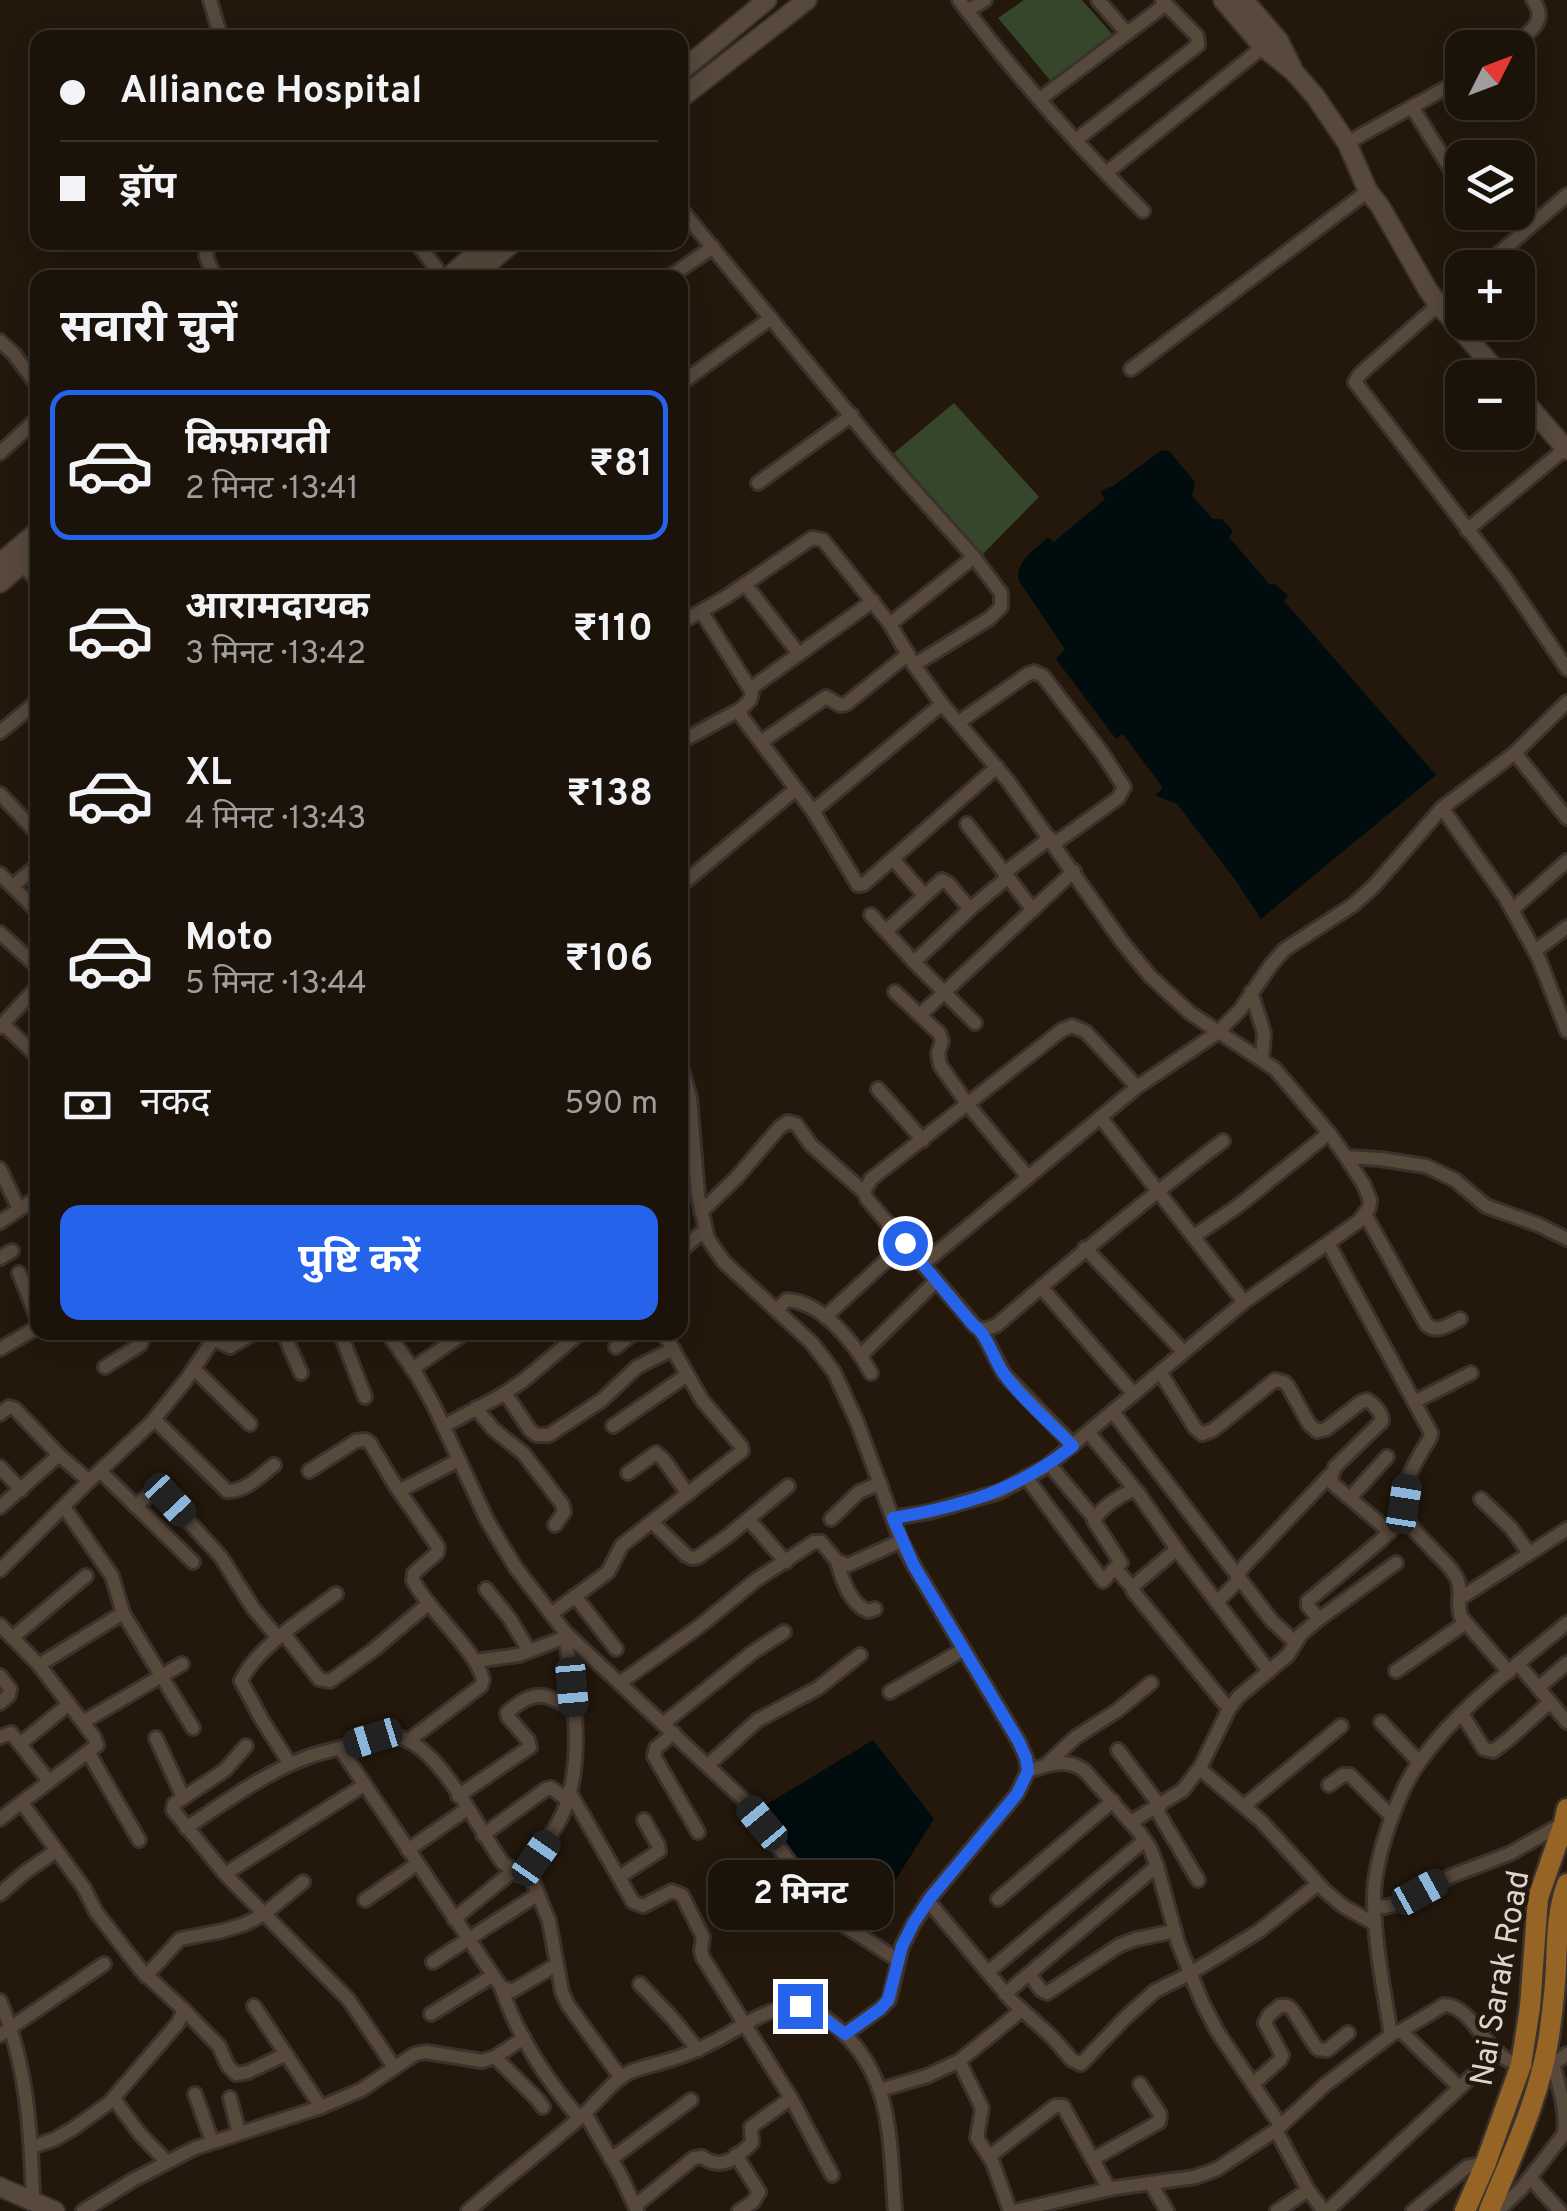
<!DOCTYPE html>
<html lang="hi">
<meta charset="utf-8">
<style>
body{margin:0;font-family:Overpass,"Noto Sans Devanagari",sans-serif;background:#282017;color:#f1f3f6;height:100vh;display:flex;flex-direction:column;font-size:38px;white-space:nowrap}
*{box-sizing:border-box;margin:0}
p{font-size:32px;color:#a09e9c}
.icon{flex:none;width:55px;height:55px;fill:none;stroke:currentColor;stroke-width:2;stroke-linecap:round;stroke-linejoin:round}
.map{position:relative;flex:1;overflow:hidden}
.details{position:absolute;left:30px;top:270px;width:658px;height:1070px;display:flex;flex-direction:column;background:#1b1209;border-radius:20px;box-shadow:0 5px 25px #0003,0 0 0 2px #39322a}
.details>*{flex:none}
.top-card{position:absolute;left:30px;top:30px;width:658px;height:220px;border-radius:20px;box-shadow:0 5px 25px #0003,0 0 0 2px #39322a;display:grid;align-content:center;height:220px;padding:0 30px;background:#1b1209}
.needle{width:65px;rotate:48deg}
.buttons{position:absolute;left:1445px;top:30px;display:grid;gap:20px}
.buttons a{display:grid;place-items:center;width:90px;height:90px;border-radius:20px;background:#1b1209;box-shadow:0 5px 25px #0003,0 0 0 2px #39322a;font-size:50px}
.end{position:absolute;width:45px;height:45px;margin:-22px;border:12px solid #2563eb;background:#fff;box-shadow:0 0 0 5px #fff}
.from{border-radius:50%}
.bubble{position:absolute;height:70px;border-radius:20px;background:#1b1209;box-shadow:0 5px 25px #0003,0 0 0 2px #39322a;font-size:32px;font-weight:700;line-height:70px;text-align:center}
.car{position:absolute;width:30px;height:60px;margin:-30px -15px;border-radius:12px;box-shadow:0 0 8px 2px #0007;background:linear-gradient(#222 24%,#8ab4d8 0 40%,#222 0 76%,#8ab4d8 0 86%,#222 0)}
.top-card b{display:flex;align-items:center;gap:35px;height:95px;font-size:38px}
.top-card b+b{border-top:2px solid #39322a}
.top-card i{width:25px;height:25px;background:#f1f3f6}
ul{padding:0;list-style:none}
li{display:flex;align-items:center;gap:30px;height:150px;margin:0 20px 15px;padding:0 10px;border:5px solid transparent;border-radius:20px}
li div{flex:1}
li b{display:block;font-size:38px}
li em{font-style:normal;font-weight:700}
li.current{border-color:#2563eb}
li>.icon{width:90px;height:90px;stroke-width:1.5}
h2{padding:0 30px;font-size:45px;line-height:120px}
.pay{display:flex;align-items:center;gap:25px;height:110px;padding:0 30px;font-size:38px}
.pay p{margin-inline-start:auto}
.button{display:flex;gap:20px;margin-top:auto;padding:20px 30px}
.button a{flex:1;height:115px;border-radius:20px;background:#2563eb;color:#fff;font-size:40px;font-weight:700;line-height:115px;text-align:center}
.map>svg:first-child{display:block}
.green{fill:#35462b}
.water{fill:#000c0e}
.lines{fill:none;stroke-linecap:round;stroke-linejoin:round}
.street-casing{stroke:#3b322d;stroke-width:18}
.secondary-casing{stroke:#3b322d;stroke-width:22}
.primary-casing{stroke:#3b322d;stroke-width:25}
.street{stroke:#57493c;stroke-width:12}
.secondary{stroke:#57493c;stroke-width:18}
.primary{stroke:#966525;stroke-width:20}
.route{stroke:#2563eb;stroke-width:12}
.labels{text-anchor:middle;stroke-width:9;stroke-linejoin:round;paint-order:stroke}
.street-label{font-size:32px;fill:#ddd4cd;stroke:#24180c}
</style>
<div class="map">
<svg width="1567" height="2211" viewBox="0 0 1567 2211">
<rect width="100%" height="100%" fill="#24180c"/>
<g class="green">
<polygon points="1024,0 1082,0 1121,44 1060,92 998,18"/>
<polygon points="954,403 1039,497 981,556 894,453"/>
</g>
<g class="water">
<path d="M1162 450 1170 452 1195 482 1192 496 1213 519H1222L1233 531 1229 537 1270 585 1274 583 1288 596 1284 601 1436 775 1261 919 1236 881 1177 804 1155 795 1163 788 1123 734 1116 739 1056 659 1065 649 1019 581C1014 562 1036 549 1048 537L1054 542 1105 499 1100 491 1113 486Z"/>
<polygon points="873,1740 934,1819 886,1895 837,1926 751,1814"/>
</g>
<g class="lines">
<g class="street-casing">
<g id="street">
<polyline points="210,0 221,38"/>
<path d="M959 0C1015 75 1077 145 1143 211"/>
<polyline points="1098,0 1127,33"/>
<polyline points="967,11 985,0"/>
<path d="M1508 48C1526 35 1550 23 1533 0"/>
<polyline points="1040,99 1166,4"/>
<polyline points="1412,107 1456,178"/>
<polyline points="1076,140 1198,45 1197,36 1162,0"/>
<polyline points="1347,143 1462,79"/>
<polyline points="1106,173 1268,43"/>
<polyline points="680,208 882,454 974,557 1001,593 1001,607 990,618 914,665"/>
<polyline points="209,242 206,256 215,278"/>
<polyline points="416,242 444,278"/>
<polyline points="1482,268 1567,195"/>
<polyline points="668,278 713,247"/>
<polyline points="1462,284 1360,374 1355,382 1506,579 1567,669"/>
<polyline points="0,341 14,354 38,386"/>
<polyline points="1131,369 1368,191"/>
<polyline points="680,384 771,318"/>
<polyline points="0,453 38,418"/>
<polyline points="758,483 852,415"/>
<polyline points="1467,530 1566,448"/>
<polyline points="21,564 38,581"/>
<polyline points="745,584 799,654"/>
<polyline points="701,611 752,692 750,700 741,709 741,716 813,811 858,885 864,884 997,767"/>
<polyline points="680,623 726,597 812,538 823,540 890,624 914,665 942,704 1008,781 1122,942 1150,976 1190,1013 1275,1069 1329,1133 1346,1157 1364,1185 1370,1200 1369,1208 1359,1221 1244,1302 1046,1467 999,1492 929,1512 893,1518"/>
<polyline points="890,624 974,557"/>
<polyline points="750,689 873,601"/>
<polyline points="959,722 1028,674 1034,672 1043,676 1102,753 1124,787 1118,798 1054,844"/>
<polyline points="0,732 38,701"/>
<polyline points="680,742 741,709"/>
<polyline points="761,742 826,697 840,705 846,704 908,654"/>
<polyline points="1515,753 1567,818"/>
<polyline points="0,794 38,834"/>
<polyline points="1442,808 1505,897 1539,959 1567,1031"/>
<polyline points="813,811 942,704"/>
<polyline points="967,824 1033,910"/>
<polyline points="893,859 924,895"/>
<polyline points="1004,873 1050,838"/>
<polyline points="0,874 38,912"/>
<polyline points="13,886 38,865"/>
<polyline points="680,886 796,789"/>
<polyline points="1512,910 1567,861"/>
<polyline points="871,915 914,962 975,1023"/>
<polyline points="886,931 942,880 948,883 970,909"/>
<polyline points="0,933 38,967"/>
<polyline points="1535,951 1567,927"/>
<polyline points="914,962 972,907 1007,878"/>
<polyline points="895,992 939,1033 942,1041 938,1053 940,1065 968,1105 1028,1177"/>
<polyline points="1251,992 1264,1033 1262,1059"/>
<polyline points="920,1015 1074,871"/>
<polyline points="3,1024 38,1057"/>
<polyline points="0,1027 38,986"/>
<polyline points="680,1063 690,1098 698,1195 708,1239 724,1262 812,1343 834,1372 857,1422 901,1541 914,1566 1019,1742 1026,1758 1028,1771 1017,1794 931,1897 914,1923 902,1946 889,2000 880,2009 845,2034"/>
<path d="M1137 1087 1086 1032 1072 1026 1062 1030 871 1179 864 1192 867 1199 975 1326C983 1331 988 1329 997 1325 1070 1262 1145 1200 1223 1141"/>
<polyline points="878,1089 923,1140"/>
<polyline points="1101,1118 1244,1302"/>
<polyline points="1346,1157 1380,1159 1426,1166 1455,1180 1486,1206 1539,1225 1567,1239"/>
<polyline points="0,1169 19,1209"/>
<polyline points="701,1212 737,1177 780,1127 788,1122 796,1124 811,1145 864,1192"/>
<path d="M1365 1214 1426 1324C1437 1334 1448 1325 1460 1319"/>
<polyline points="0,1222 38,1197"/>
<polyline points="1194,1236 1238,1206 1329,1133"/>
<path d="M1328 1243 1431 1433 1430 1438C1415 1462 1392 1497 1411 1525 1416 1534 1425 1541 1432 1549 1440 1558 1452 1567 1457 1579 1463 1591 1456 1604 1461 1617L1509 1672"/>
<polyline points="1085,1248 1183,1351"/>
<polyline points="680,1251 705,1230"/>
<polyline points="0,1258 12,1251"/>
<polyline points="923,1264 1137,1087 1217,1033 1240,1010 1271,965 1284,950 1353,905 1374,886 1442,808 1515,753 1567,702"/>
<polyline points="19,1273 38,1320"/>
<polyline points="1041,1287 1134,1394"/>
<path d="M776 1310 787 1300C823 1302 855 1344 871 1373"/>
<polyline points="825,1317 905,1243"/>
<polyline points="981,1330 1004,1374 1073,1445"/>
<polyline points="199,1332 230,1347 255,1332"/>
<polyline points="283,1332 301,1373"/>
<polyline points="340,1332 365,1397"/>
<polyline points="387,1332 418,1377 434,1406 487,1520 503,1547 516,1568 565,1632 745,1801 828,1915 898,1960"/>
<polyline points="616,1347 635,1332"/>
<polyline points="0,1349 38,1327"/>
<polyline points="861,1355 936,1281"/>
<polyline points="105,1367 140,1345 142,1341 137,1332"/>
<polyline points="194,1369 250,1424"/>
<polyline points="412,1369 466,1332"/>
<path d="M1160 1372 1195 1428 1202 1434 1213 1430 1275 1380 1284 1382 1288 1386 1309 1424 1317 1431 1326 1429 1361 1402 1367 1400C1374 1404 1382 1413 1382 1421L1335 1467 1331 1478 1332 1483 1390 1532"/>
<polyline points="505,1393 530,1430 536,1435 549,1435 602,1400 637,1367 673,1349"/>
<polyline points="1416,1401 1471,1373"/>
<polyline points="476,1408 493,1429 524,1454 562,1504 564,1512 555,1525"/>
<polyline points="1113,1412 1272,1621 1296,1643"/>
<polyline points="0,1414 9,1407 15,1409 59,1455 89,1481"/>
<path d="M154 1419 227 1491C245 1492 261 1475 274 1465"/>
<polyline points="444,1426 502,1395 524,1380 581,1332"/>
<polyline points="613,1426 687,1375"/>
<polyline points="1089,1433 1138,1493"/>
<polyline points="1049,1464 1094,1518"/>
<polyline points="0,1467 21,1490"/>
<polyline points="100,1471 193,1562"/>
<path d="M309 1471 356 1441 365 1440 370 1443 395 1485 438 1547 437 1553 414 1573 413 1580C429 1612 476 1649 483 1680L481 1686 408 1741"/>
<polyline points="628,1473 656,1453 664,1460 688,1494"/>
<polyline points="1026,1477 1103,1581 1115,1568"/>
<polyline points="399,1491 459,1460"/>
<polyline points="1350,1498 1387,1457"/>
<polyline points="1481,1499 1511,1528 1529,1553"/>
<polyline points="135,1506 152,1493 161,1493 170,1501 221,1557 253,1608 278,1638"/>
<polyline points="0,1507 59,1455"/>
<polyline points="64,1507 112,1576 123,1613 193,1728"/>
<polyline points="748,1519 786,1562"/>
<polyline points="831,1519 859,1492 880,1483"/>
<polyline points="652,1522 686,1555 692,1558 698,1557 729,1535 788,1486"/>
<polyline points="1177,1549 1132,1587 1133,1591 1229,1709"/>
<path d="M837 1561C842 1580 850 1604 868 1611L875 1609"/>
<polyline points="0,1570 89,1481 151,1423 186,1380 213,1340"/>
<path d="M1132 1587 1115 1568 1121 1563 1094 1521C1100 1508 1119 1496 1133 1490L1138 1493 1181 1555 1269 1671"/>
<polyline points="486,1589 510,1619 529,1651"/>
<polyline points="575,1596 616,1649"/>
<polyline points="1459,1599 1567,1529"/>
<polyline points="1217,1602 1236,1583 1238,1574 1244,1566 1330,1475"/>
<polyline points="551,1614 608,1572 622,1545 742,1451 741,1446 702,1400 663,1332"/>
<polyline points="1319,1619 1308,1606 1308,1601 1380,1541 1405,1514"/>
<polyline points="0,1625 39,1665 94,1737 97,1745 0,1819"/>
<path d="M565 1632C572 1690 586 1755 564 1811 555 1833 537 1850 529 1872L549 1921 562 1992 568 2005 621 2078"/>
<polyline points="284,1634 319,1679 330,1681 372,1651 429,1603"/>
<polyline points="12,1638 86,1576"/>
<polyline points="475,1661 519,1655 566,1637"/>
<polyline points="1518,1664 1567,1722"/>
<polyline points="39,1665 123,1613"/>
<polyline points="1396,1671 1465,1623"/>
<polyline points="0,1676 10,1689 9,1695 0,1703"/>
<polyline points="621,1682 701,1625 756,1580 814,1542 821,1542 837,1561 848,1565 901,1541"/>
<polyline points="1538,1688 1567,1663"/>
<polyline points="890,1692 964,1649"/>
<polyline points="1462,1714 1484,1749 1493,1751 1509,1739 1550,1702"/>
<polyline points="83,1722 182,1664"/>
<polyline points="1381,1722 1419,1762"/>
<polyline points="664,1723 753,1652 784,1632"/>
<polyline points="674,1733 656,1748 654,1756 698,1832"/>
<polyline points="0,1737 11,1733 49,1781"/>
<polyline points="156,1738 183,1797"/>
<polyline points="20,1744 69,1704"/>
<polyline points="246,1746 225,1770 174,1804 173,1810 225,1874 349,2000 394,2067"/>
<polyline points="340,1748 501,1987 512,1991 556,1965"/>
<polyline points="1118,1750 1160,1806"/>
<polyline points="88,1752 139,1840"/>
<path d="M290 1764 262 1720 241 1681C257 1647 306 1617 336 1594"/>
<polyline points="1047,1764 1076,1737 1118,1710 1151,1683"/>
<polyline points="708,1765 758,1720 818,1688 860,1655"/>
<polyline points="1200,1769 1261,1821 1325,1891 1343,1906 1375,1924"/>
<path d="M1028 1771C1049 1765 1064 1757 1084 1770L1140 1833 1150 1848 1157 1866 1178 1943 1202 2002 1217 2031 1281 2126"/>
<polyline points="1329,1785 1343,1775 1350,1775 1392,1817"/>
<polyline points="569,1791 633,1902 643,1906 672,1891 682,1895 703,1937 701,1951 703,1958 791,2098 832,2175"/>
<path d="M458 1796 530 1747 528 1740 508 1717 507 1713C518 1703 532 1692 548 1697 557 1700 563 1705 573 1707"/>
<polyline points="22,1803 84,1888 96,1912 141,1970 184,2010 178,2023 110,2102 74,2128 55,2139 32,2147"/>
<polyline points="1244,1806 1341,1726"/>
<polyline points="1156,1809 1198,1880"/>
<polyline points="1131,1822 1183,1790 1201,1766 1229,1709 1238,1697 1288,1655 1301,1634 1319,1619 1396,1563"/>
<path d="M186 1828C224 1803 263 1774 305 1758 320 1752 335 1750 350 1745 369 1740 390 1731 409 1741 446 1760 478 1828 502 1862L517 1874 530 1878"/>
<polyline points="483,1835 546,1789 551,1788 568,1800"/>
<polyline points="408,1850 467,1809"/>
<polyline points="225,1874 364,1785"/>
<polyline points="619,1877 659,1851 658,1845 644,1820"/>
<polyline points="0,1894 24,1873 56,1851"/>
<polyline points="998,1899 1113,1801"/>
<polyline points="365,1900 417,1864"/>
<polyline points="928,1901 1011,2000 1052,2037 1072,2060 1081,2064 1126,2017 1155,1991 1189,1974 1259,1931 1318,1884"/>
<polyline points="1374,1905 1384,1907 1400,1903 1451,1876 1509,1854 1562,1824"/>
<polyline points="757,1911 747,1893 747,1886 755,1880 791,1864"/>
<polyline points="454,1919 513,1871"/>
<polyline points="433,1962 538,1894"/>
<polyline points="988,1972 1145,1840"/>
<polyline points="1030,1975 1041,1990 1047,1993 1120,1945 1136,1939 1175,1931"/>
<polyline points="146,1976 180,1939 222,1931 245,1924 264,1914 303,1882"/>
<polyline points="640,1984 673,2019 698,2050"/>
<path d="M501 1987C517 2035 546 2079 579 2118"/>
<polyline points="1005,1994 1157,1866"/>
<path d="M0 2001C27 2063 31 2133 33 2200"/>
<polyline points="254,2006 321,2107"/>
<polyline points="184,2010 219,2046 228,2066 236,2074 248,2072 286,2054"/>
<polyline points="431,2014 492,1976"/>
<path d="M1401 2031 1444 2005C1477 2006 1486 2064 1526 2065"/>
<polyline points="1395,2033 1401,2031 1459,2087"/>
<polyline points="0,2035 104,1964"/>
<polyline points="495,2057 537,2099 543,2107"/>
<polyline points="959,2061 982,2108 977,2138 993,2163 1010,2211"/>
<polyline points="1547,2069 1567,2054"/>
<path d="M1253 2084 1280 2060 1282 2055 1265 2023 1269 2015 1280 2006C1283 2006 1286 2005 1289 2007 1294 2009 1311 2042 1318 2049L1327 2050 1348 2033"/>
<polyline points="880,2090 927,2076 959,2061 1022,2010"/>
<polyline points="195,2094 212,2141"/>
<polyline points="230,2098 239,2133"/>
<polyline points="114,2099 140,2134 167,2162"/>
<polyline points="585,2113 621,2176 637,2211"/>
<polyline points="1276,2130 1308,2190 1324,2211"/>
<polyline points="736,2155 759,2192 753,2202 739,2211"/>
<polyline points="990,2156 1055,2106 1063,2106 1109,2189"/>
<polyline points="611,2159 691,2100"/>
<polyline points="1093,2159 1159,2122 1160,2114 1140,2084"/>
<polyline points="1530,2178 1560,2211"/>
<polyline points="1151,2184 1167,2211"/>
<path d="M635 2206 694 2158 702 2157C723 2171 735 2158 752 2143L751 2127 791 2098"/>
<polyline points="83,2211 133,2180 195,2148 321,2107 361,2090 415,2054 426,2052 482,2061 495,2057 524,2038"/>
<path d="M468 2211C506 2178 547 2147 585 2113 599 2100 612 2081 630 2072 641 2067 654 2065 666 2061 681 2057 695 2051 709 2044 733 2033 757 2013 784 2008 803 2004 818 2011 832 2023 894 2072 889 2139 895 2211"/>
<path d="M1015 2211 1114 2188 1195 2177 1217 2169 1276 2130 1326 2084 1391 2035C1384 1990 1374 1943 1374 1897 1374 1872 1382 1845 1390 1822 1398 1801 1407 1778 1421 1760 1460 1706 1517 1665 1567 1623"/>
<polyline points="1277,2211 1308,2190"/>
<polyline points="1327,2211 1497,2053"/>
<polyline points="1413,2211 1467,2167 1475,2165 1490,2165"/>
<path d="M1498 2211 1521 2189 1564 2134C1567 2111 1559 2086 1553 2064"/>
</g>
</g>
<g class="secondary-casing">
<g id="secondary">
<polyline points="1223,0 1263,47 1294,72 1315,96 1347,143 1368,191 1380,206 1428,290 1438,304 1503,378"/>
<polyline points="1244,0 1279,41 1292,67"/>
<polyline points="680,72 767,0"/>
<polyline points="680,99 807,0"/>
<polyline points="447,278 489,242"/>
<polyline points="471,278 514,242"/>
<polyline points="1518,394 1567,450"/>
<polyline points="0,563 38,531"/>
<polyline points="0,583 38,550"/>
<polyline points="0,2187 55,2211"/>
</g>
</g>
<g class="primary-casing">
<g id="primary">
<polyline points="1465,2211 1485,2165 1521,2065 1530,2007 1538,1898 1564,1823 1567,1809"/>
<path d="M1489 2211C1512 2155 1540 2097 1549 2036 1552 2014 1555 1990 1556 1967 1557 1938 1557 1912 1567 1884"/>
</g>
</g>
<use href="#street" class="street"/>
<use href="#secondary" class="secondary"/>
<use href="#primary" class="primary"/>
</g>
<g class="lines">
<path class="route" d="M800 2006 812 2010 845 2034 880 2009 888 2000 902 1946 914 1922 931 1897 1017 1794 1028 1771 1026 1758 1019 1742 914 1566 893 1518C964 1506 1015 1491 1073 1446 1050 1423 1023 1400 1004 1374 994 1361 987 1333 974 1326L905 1243"/>
</g>
<g class="labels">
<g class="street-label">
<text transform="translate(1499 1978) rotate(-80)" y="11">Nai Sarak Road</text>
</g>
</g>
</svg>
<div class="buttons">
<a><svg class="needle" viewBox="-14 -14 28 28"><path d="M0-13l5 13h-10z" fill="#e53935"/><path d="M0 13l5-13h-10z" fill="#a09e9c"/></svg></a>
<a><svg class="icon" aria-label="layers" viewBox="0 0 24 24"><path d="M12 4l9 5-9 5-9-5zM3 14l9 5 9-5"/></svg></a>
<a>+</a>
<a>−</a>
</div>
<i class="end from" style="left:905px;top:1243px"></i>
<i class="end" style="left:800px;top:2006px"></i>
<div class="bubble" style="left:708px;top:1860px;width:185px">2 मिनट</div>
<i class="car" style="left:170px;top:1500px;rotate:137deg"></i>
<i class="car" style="left:1404px;top:1504px;rotate:9deg"></i>
<i class="car" style="left:572px;top:1687px;rotate:175deg"></i>
<i class="car" style="left:373px;top:1738px;rotate:253deg"></i>
<i class="car" style="left:762px;top:1823px;rotate:320deg"></i>
<i class="car" style="left:536px;top:1858px;rotate:35deg"></i>
<i class="car" style="left:1420px;top:1892px;rotate:61deg"></i>
<div class="top-card">
<b><i class="from"></i>Alliance Hospital</b>
<b><i></i>ड्रॉप</b>
</div>
<section class="details">
<h2>सवारी चुनें</h2>
<ul>
<li class="current"><svg class="icon" aria-label="car" viewBox="0 0 24 24"><path d="M5 17H2v-5l4-1 3-4h7l3 4 3 1v5h-3M9 17h6M6 11h13"/><circle cx="7" cy="17" r="2"/><circle cx="17" cy="17" r="2"/></svg><div><b>किफ़ायती</b><p>2 मिनट · 13:41</p></div><em>₹81</em></li>
<li><svg class="icon" aria-label="car" viewBox="0 0 24 24"><path d="M5 17H2v-5l4-1 3-4h7l3 4 3 1v5h-3M9 17h6M6 11h13"/><circle cx="7" cy="17" r="2"/><circle cx="17" cy="17" r="2"/></svg><div><b>आरामदायक</b><p>3 मिनट · 13:42</p></div><em>₹110</em></li>
<li><svg class="icon" aria-label="car" viewBox="0 0 24 24"><path d="M5 17H2v-5l4-1 3-4h7l3 4 3 1v5h-3M9 17h6M6 11h13"/><circle cx="7" cy="17" r="2"/><circle cx="17" cy="17" r="2"/></svg><div><b>XL</b><p>4 मिनट · 13:43</p></div><em>₹138</em></li>
<li><svg class="icon" aria-label="car" viewBox="0 0 24 24"><path d="M5 17H2v-5l4-1 3-4h7l3 4 3 1v5h-3M9 17h6M6 11h13"/><circle cx="7" cy="17" r="2"/><circle cx="17" cy="17" r="2"/></svg><div><b>Moto</b><p>5 मिनट · 13:44</p></div><em>₹106</em></li>
</ul>
<div class="pay"><svg class="icon" aria-label="cash" viewBox="0 0 24 24"><path d="M3 7h18v10H3z"/><circle cx="12" cy="12" r="2"/></svg>नकद<p>590 m</p></div>
<div class="button"><a>पुष्टि करें</a></div>
</section>
</div>
